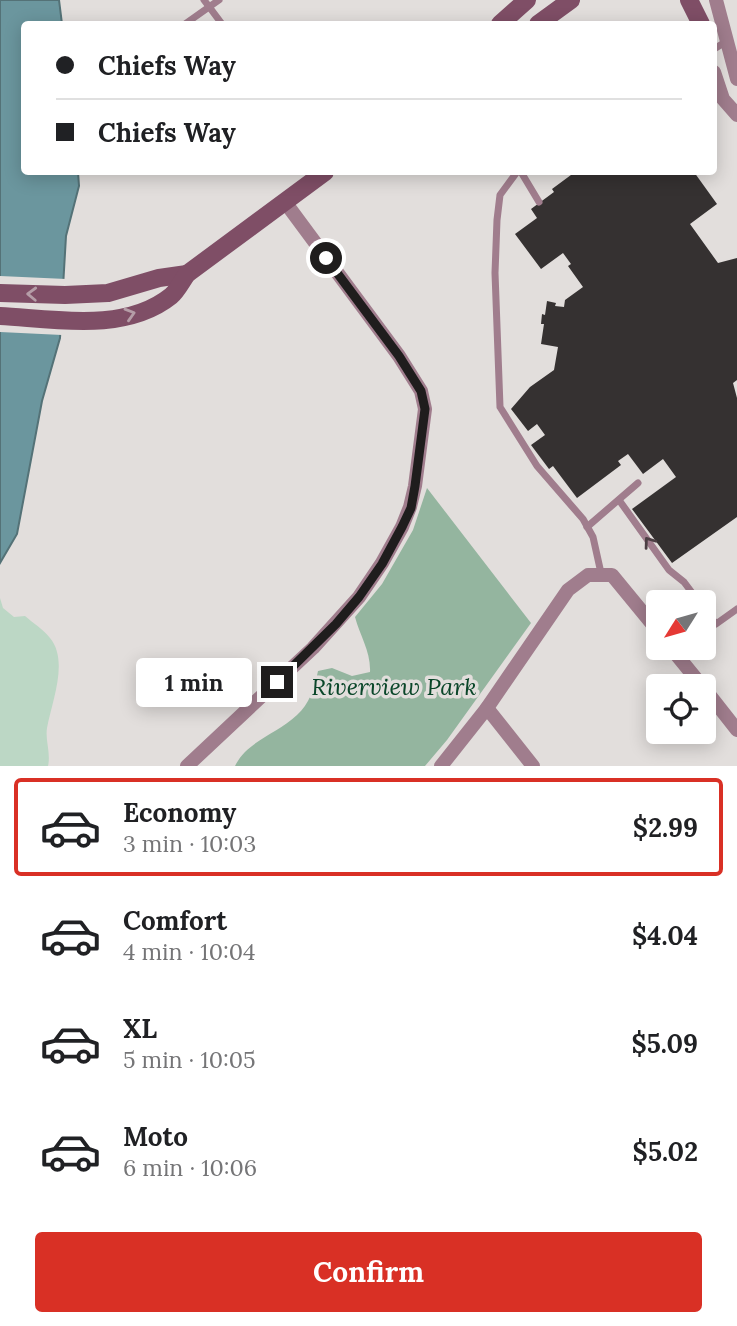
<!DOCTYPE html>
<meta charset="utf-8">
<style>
body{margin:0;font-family:Lora,serif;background:#f2f2f2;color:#202124;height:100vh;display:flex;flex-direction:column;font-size:26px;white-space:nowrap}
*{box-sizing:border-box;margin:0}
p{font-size:23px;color:#757577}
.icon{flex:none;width:38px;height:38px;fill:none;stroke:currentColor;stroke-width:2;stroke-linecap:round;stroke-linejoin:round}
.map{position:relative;height:766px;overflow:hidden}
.details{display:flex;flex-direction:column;background:#fff;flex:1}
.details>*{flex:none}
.top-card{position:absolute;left:21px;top:21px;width:696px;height:154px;border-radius:7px;box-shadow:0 4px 18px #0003;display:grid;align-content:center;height:154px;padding:0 35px;background:#fff}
.needle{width:46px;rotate:233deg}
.buttons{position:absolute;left:646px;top:590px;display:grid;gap:14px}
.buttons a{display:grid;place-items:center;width:70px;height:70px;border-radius:7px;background:#fff;box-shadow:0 4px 18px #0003;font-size:35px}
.end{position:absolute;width:32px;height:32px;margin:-16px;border:9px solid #1f1d1d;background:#fff;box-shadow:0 0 0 4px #fff}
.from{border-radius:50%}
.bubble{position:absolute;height:49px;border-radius:7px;background:#fff;box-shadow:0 4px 18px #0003;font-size:23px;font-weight:800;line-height:49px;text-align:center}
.top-card b{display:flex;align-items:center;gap:24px;height:66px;font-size:26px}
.top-card b+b{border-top:2px solid #e0e0e0}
.top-card i{width:18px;height:18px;background:#202124}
ul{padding:12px 0 0;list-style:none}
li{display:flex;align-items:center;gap:21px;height:98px;margin:0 14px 10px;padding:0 21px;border:4px solid transparent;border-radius:7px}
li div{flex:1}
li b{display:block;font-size:26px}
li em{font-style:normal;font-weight:800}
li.current{border-color:#d93025}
li>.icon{width:63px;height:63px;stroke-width:1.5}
.primary-button{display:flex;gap:14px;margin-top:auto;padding:14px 35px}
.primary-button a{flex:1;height:80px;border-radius:7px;background:#d93025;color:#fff;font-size:28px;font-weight:800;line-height:80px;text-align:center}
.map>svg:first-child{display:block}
.green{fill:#bcd7c5}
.forest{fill:#94b59f}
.water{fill:#6b969e;stroke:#547277;stroke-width:2}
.pier{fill:#e2dedc}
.building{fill:#353131}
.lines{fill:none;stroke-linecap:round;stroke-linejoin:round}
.service{stroke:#a07d8d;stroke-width:7}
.minor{stroke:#a07d8d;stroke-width:14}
.secondary{stroke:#7f4e66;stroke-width:18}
.oneway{stroke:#b59da7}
.oneway2{stroke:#4c3f44}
.route{stroke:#1f1d1d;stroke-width:9}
.labels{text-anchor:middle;stroke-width:7;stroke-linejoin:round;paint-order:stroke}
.park-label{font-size:24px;font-style:italic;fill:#0a4629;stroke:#e2dedc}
</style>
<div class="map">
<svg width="737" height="766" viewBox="0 0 737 766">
<rect width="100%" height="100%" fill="#e2dedc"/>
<path class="green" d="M0 598 3 608 14 617 25 616C33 623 43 629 50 638 69 661 52 701 47 728 45 740 51 753 48 766H0Z"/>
<path class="forest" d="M427 488 531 623 447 740 425 766H235C247 741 277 734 297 715 309 705 315 686 318 671L332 668 352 676 370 672C371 652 360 636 355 617L382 584 413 530Z"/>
<polygon class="water" points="0,0 59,0 62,24 24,24 24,172 78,172 79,186 66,236 60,338 42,401 17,534 0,563"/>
<polygon class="pier" points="0,276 66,279 62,335 0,332"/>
<polygon class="building" points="575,172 694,172 717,204 690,224 718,263 737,258 737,380 733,383 737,398 737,517 672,563 632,509 676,477 663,459 643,474 628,454 618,461 621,465 577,498 553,466 549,469 531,445 545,435 537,424 528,431 511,409 530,387 554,370 558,347 541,344 544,324 541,324 542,314 545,315 547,301 556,303 555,306 564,307 565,300 583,287 568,266 571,264 563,253 541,269 515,234 537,218 531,209 554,192 552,189"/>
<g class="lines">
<g class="service">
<polyline points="204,0 222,24"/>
<polyline points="185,24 219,0"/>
<polyline points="714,49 727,41"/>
<polyline points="517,172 500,195 497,220 495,273 500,407 537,466 583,519 593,537 601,573"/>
<polyline points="521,172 539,202"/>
<polyline points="619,500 669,570 684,582 699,602"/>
<polyline points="587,527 638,483"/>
<polyline points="704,608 716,624 737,609"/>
</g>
<g class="minor">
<polyline points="716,0 737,79"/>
<polyline points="714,72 723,99 737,115"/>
<polyline points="671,648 702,686"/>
<polyline points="704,688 737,730"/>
<polyline points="487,708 533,766"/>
<polyline points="187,766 313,648 359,597 382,563 402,527 410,507 415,486 425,409 421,391 399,356 285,202"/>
<polyline points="441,766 487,708 568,590 588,575 612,575 658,631"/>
</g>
<g class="secondary">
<polyline points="689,0 701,24"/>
<polyline points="500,24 527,0"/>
<polyline points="538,24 571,0"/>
<polyline points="0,293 65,295 108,293 159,278 187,274"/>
<path d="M0 316C54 319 125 333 171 296 177 291 182 281 187 274L325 172"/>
</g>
</g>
<defs><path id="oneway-chevron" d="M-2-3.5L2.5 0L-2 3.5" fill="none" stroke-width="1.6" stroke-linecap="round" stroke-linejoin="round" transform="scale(1.75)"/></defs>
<g class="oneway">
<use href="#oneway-chevron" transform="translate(32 294) rotate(-178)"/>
<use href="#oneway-chevron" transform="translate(130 314) rotate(-17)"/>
</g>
<use class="oneway2" href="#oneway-chevron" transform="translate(649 542) rotate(-126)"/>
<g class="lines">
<polyline class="route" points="277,682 336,624 359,597 382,564 402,527 411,508 415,486 425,409 421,391 399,356 326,258"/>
</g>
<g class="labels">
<g class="park-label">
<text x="394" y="695">Riverview Park</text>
</g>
</g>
</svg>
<div class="buttons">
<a><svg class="needle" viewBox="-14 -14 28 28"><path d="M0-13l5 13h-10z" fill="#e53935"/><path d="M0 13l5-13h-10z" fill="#757577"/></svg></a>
<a><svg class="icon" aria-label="locate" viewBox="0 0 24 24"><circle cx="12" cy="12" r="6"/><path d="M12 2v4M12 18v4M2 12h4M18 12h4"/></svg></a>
</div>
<i class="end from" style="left:326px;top:258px"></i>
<i class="end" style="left:277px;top:682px"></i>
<div class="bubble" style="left:136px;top:658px;width:116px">1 min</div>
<div class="top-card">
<b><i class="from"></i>Chiefs Way</b>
<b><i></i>Chiefs Way</b>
</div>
</div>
<section class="details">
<ul>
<li class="current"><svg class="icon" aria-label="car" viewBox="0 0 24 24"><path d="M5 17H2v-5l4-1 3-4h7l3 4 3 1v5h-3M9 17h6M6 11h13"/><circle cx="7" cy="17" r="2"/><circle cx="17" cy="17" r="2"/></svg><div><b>Economy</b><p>3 min · 10:03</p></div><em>$2.99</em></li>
<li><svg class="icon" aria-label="car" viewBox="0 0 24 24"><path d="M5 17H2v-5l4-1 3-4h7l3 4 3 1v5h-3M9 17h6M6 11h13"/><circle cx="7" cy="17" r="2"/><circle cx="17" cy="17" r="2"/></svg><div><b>Comfort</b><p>4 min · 10:04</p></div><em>$4.04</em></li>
<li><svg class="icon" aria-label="car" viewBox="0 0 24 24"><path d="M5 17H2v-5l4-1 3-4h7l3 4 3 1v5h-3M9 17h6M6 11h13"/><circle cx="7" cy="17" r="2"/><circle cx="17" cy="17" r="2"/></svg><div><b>XL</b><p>5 min · 10:05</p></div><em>$5.09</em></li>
<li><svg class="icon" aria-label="car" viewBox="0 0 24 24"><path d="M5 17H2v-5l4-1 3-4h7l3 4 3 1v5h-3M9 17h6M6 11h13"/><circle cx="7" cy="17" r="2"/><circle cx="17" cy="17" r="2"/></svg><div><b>Moto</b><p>6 min · 10:06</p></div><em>$5.02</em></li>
</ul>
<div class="primary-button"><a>Confirm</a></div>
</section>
